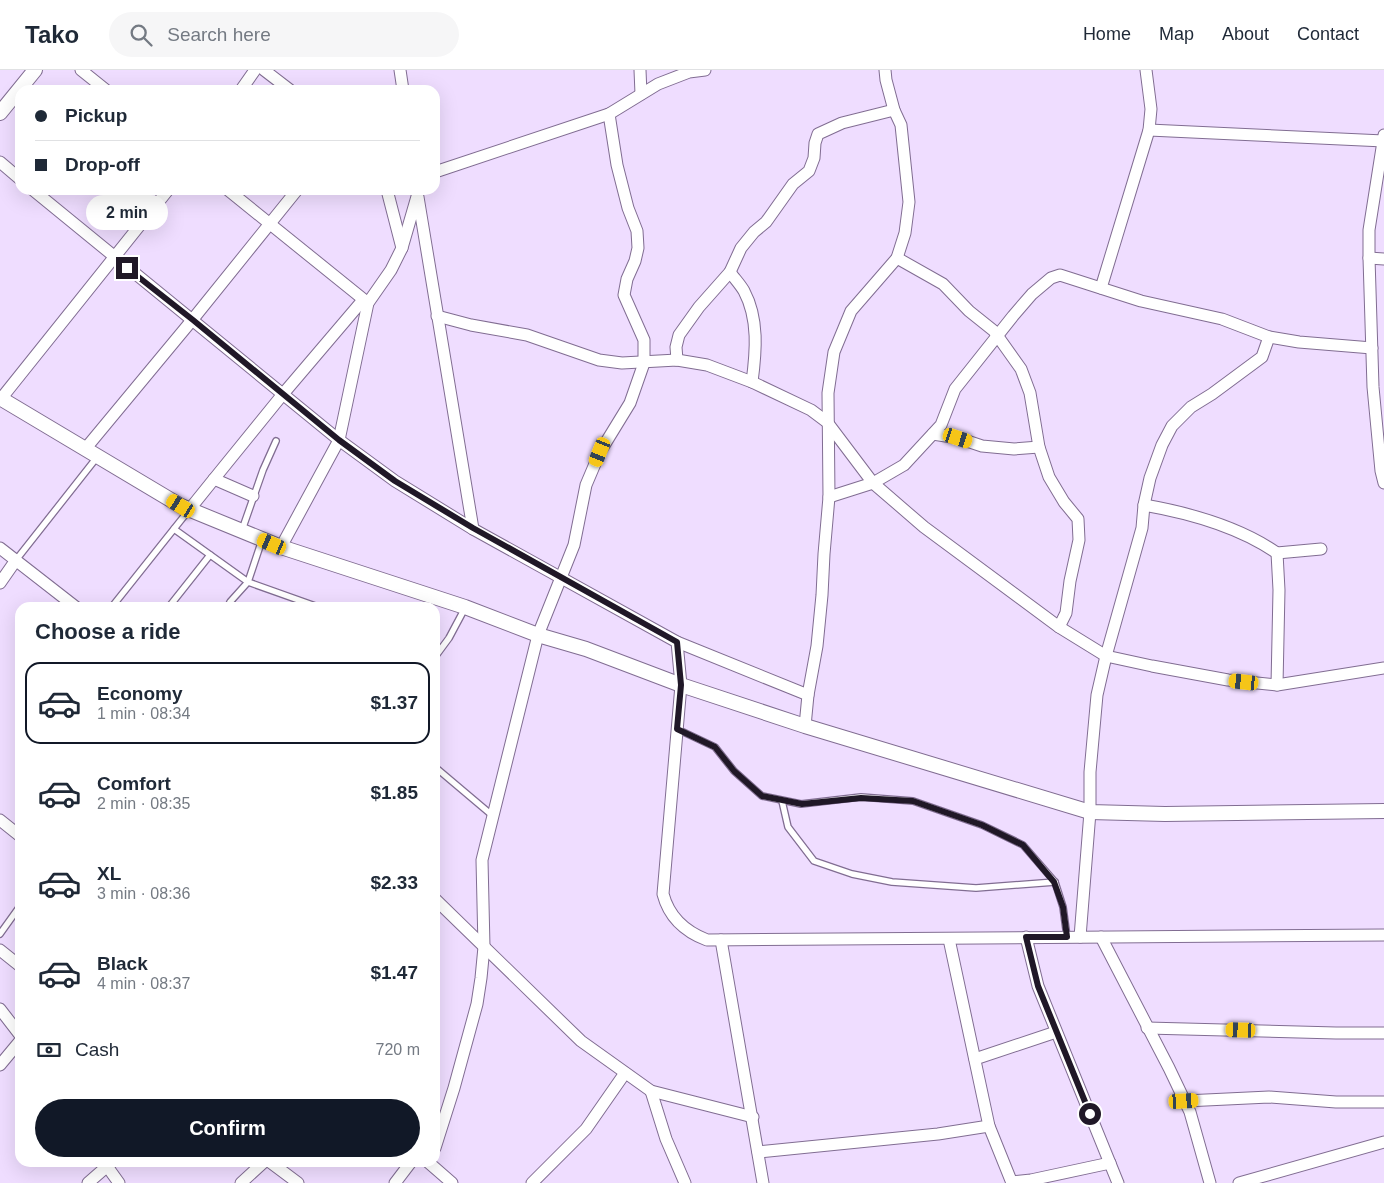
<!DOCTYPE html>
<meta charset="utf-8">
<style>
body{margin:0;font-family:Arial,sans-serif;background:#f6f6f7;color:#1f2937;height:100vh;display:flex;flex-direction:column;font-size:19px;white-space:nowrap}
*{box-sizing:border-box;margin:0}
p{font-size:16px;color:#747a83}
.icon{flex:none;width:28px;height:28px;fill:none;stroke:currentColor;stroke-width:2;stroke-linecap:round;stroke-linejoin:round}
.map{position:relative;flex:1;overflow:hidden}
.sheet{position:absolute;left:15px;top:532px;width:425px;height:565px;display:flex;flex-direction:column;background:#fff;border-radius:15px;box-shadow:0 5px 20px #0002}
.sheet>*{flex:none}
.banner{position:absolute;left:15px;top:15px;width:425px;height:110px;border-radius:15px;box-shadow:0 5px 20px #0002;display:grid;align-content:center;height:110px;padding:0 20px;background:#fff}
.end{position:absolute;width:22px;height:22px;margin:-11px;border:6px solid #201827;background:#fff;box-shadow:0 0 0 2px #fff}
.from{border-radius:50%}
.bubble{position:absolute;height:35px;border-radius:18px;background:#fff;box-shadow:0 5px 20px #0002;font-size:16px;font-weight:700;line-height:35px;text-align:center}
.car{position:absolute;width:15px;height:30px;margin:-15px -8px;border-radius:6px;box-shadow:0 0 4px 1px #0007;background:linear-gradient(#f5c518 24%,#345 0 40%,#f5c518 0 76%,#345 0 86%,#f5c518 0)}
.banner b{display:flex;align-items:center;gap:18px;height:48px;font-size:19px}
.banner b+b{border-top:1px solid #e0e1e3}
.banner i{width:12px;height:12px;background:#1f2937}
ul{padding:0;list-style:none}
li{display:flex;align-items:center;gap:15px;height:82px;margin:0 10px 8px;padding:0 10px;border:2px solid transparent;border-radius:15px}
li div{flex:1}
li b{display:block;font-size:19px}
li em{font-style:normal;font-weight:700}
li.selected{border-color:#111827}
li>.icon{width:45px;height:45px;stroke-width:1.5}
h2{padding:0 20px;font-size:22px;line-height:60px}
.pay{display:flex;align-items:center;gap:12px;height:55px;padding:0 20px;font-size:19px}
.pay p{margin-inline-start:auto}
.button{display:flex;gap:10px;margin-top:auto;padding:10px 20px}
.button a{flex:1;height:58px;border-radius:30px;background:#111827;color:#fff;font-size:20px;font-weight:700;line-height:58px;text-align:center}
header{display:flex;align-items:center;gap:30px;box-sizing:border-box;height:70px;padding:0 25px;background:#fff;border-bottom:1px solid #e0e1e3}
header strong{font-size:24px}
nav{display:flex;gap:28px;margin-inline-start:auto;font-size:18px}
.search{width:350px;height:45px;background:#f6f6f7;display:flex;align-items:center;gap:12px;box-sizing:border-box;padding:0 18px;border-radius:28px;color:#747a83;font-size:19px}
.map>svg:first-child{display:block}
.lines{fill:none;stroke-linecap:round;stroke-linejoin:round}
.service-casing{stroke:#816d92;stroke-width:8}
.minor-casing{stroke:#816d92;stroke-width:13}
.tertiary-casing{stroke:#816d92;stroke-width:16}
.service{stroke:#fff;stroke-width:5.5}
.minor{stroke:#fff;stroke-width:11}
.tertiary{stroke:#fff;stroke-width:14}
.route{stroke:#201827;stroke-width:6}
</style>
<header>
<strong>Tako</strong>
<div class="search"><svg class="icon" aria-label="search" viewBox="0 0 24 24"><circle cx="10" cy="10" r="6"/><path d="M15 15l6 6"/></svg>Search here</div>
<nav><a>Home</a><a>Map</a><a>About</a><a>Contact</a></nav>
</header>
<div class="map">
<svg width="1384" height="1113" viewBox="0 0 1384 1113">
<rect width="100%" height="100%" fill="#efddff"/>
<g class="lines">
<g class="service-casing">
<g id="service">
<polyline points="174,459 248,512 321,538"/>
<polyline points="242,460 263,400 276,371"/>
<polyline points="16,490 98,386"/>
<polyline points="111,538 189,440"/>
<polyline points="168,538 210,485"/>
<polyline points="237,538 230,532 248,512 262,470"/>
<polyline points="435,587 449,568 465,538"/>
<polyline points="677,659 715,677 734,701 762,726 801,734 861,727 913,731 982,755 1023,775 1055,812 1063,837 1067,867"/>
<polyline points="435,697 493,746"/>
<polyline points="782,731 788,757 814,791 852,804 892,812 976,818 1055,812"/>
<polyline points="0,864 20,836"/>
</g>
</g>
<g class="minor-casing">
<g id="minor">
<polyline points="81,0 106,20"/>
<polyline points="264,0 290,20"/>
<polyline points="400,0 403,20"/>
<polyline points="640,0 641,24"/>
<polyline points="241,20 255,0"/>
<polyline points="1149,60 1384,71"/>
<polyline points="1384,65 1369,160 1369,188 1373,317 1381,401 1384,413"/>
<polyline points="0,92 20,109"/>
<polyline points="435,102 609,44 658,14 689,2 705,0"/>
<path d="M33 120 339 370 395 411 473 459 677 572 681 615 663 824C669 847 686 862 707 870L1384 865"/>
<polyline points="228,120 368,233"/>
<polyline points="387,120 402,178"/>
<polyline points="418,127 473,459"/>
<polyline points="897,188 943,214 969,241 994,261 1021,299 1030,323 1039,377 1049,407 1064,432 1078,449 1079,470 1070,511 1066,543 1059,557"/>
<polyline points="1369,188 1384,189"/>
<path d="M730 202C734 208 740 214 744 221 759 249 756 282 752 312"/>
<polyline points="1101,218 1149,60 1151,39 1146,0"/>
<polyline points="437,246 471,255 527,265 599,290 622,293 677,290 707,295 752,312 811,340 827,352 873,413 924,457 1059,557 1106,586 1152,596 1228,610 1277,615 1384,598"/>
<polyline points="677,290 676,277 679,265 699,237 730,202 741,178 754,162 766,152 793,114 809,101 814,88 815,73 818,64 842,53 894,40"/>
<polyline points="0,330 168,120"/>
<polyline points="933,364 958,368 982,376 1014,379 1039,377"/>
<polyline points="86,378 193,249 297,120"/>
<polyline points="253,426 214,409 283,324 363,230"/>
<polyline points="829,427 873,413 904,395 941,355 955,319 1013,246 1032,224 1051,208 1060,205 1141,231 1222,249 1269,267 1299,272 1372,278"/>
<path d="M1144 435C1190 443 1238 456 1277 483L1321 479"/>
<polyline points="189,440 214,409"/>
<polyline points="281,477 339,370 368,233 391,200 402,178 418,123"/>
<polyline points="0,478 77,538"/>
<polyline points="1277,483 1279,520 1277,615"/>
<polyline points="0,513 16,490"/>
<polyline points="677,572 808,625"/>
<polyline points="805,656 808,625 817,576 822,525 824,484 829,427 828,323 834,282 851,241 897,188 905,163 909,132 901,55 894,40 886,10 885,0"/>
<polyline points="0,750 20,766"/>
<polyline points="435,829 581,971 651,1021 753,1047"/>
<polyline points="1026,867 1038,916 1118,1113"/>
<polyline points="1080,867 1090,742 1090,702 1097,625 1106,586 1142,458 1144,435 1150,408 1162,375 1172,356 1191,337 1212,324 1262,287 1269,267"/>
<polyline points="1101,867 1169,998 1190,1042 1210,1113"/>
<polyline points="949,869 989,1056 1012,1113"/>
<polyline points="721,870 763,1113"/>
<polyline points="0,880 20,896"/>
<polyline points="0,939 20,965"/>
<polyline points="1147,958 1336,963 1384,963"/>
<polyline points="975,989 1056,962"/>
<polyline points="0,995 20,971"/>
<polyline points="651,1021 666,1069 685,1113"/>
<polyline points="1185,1031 1269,1027 1336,1032 1384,1032"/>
<polyline points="435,1078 454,1018 477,934 481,908 484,877 482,790 538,565 574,475 586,415 600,382 630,333 644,293 644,270 624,225 627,209 635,191 638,178 637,161 628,138 617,95 609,44"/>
<polyline points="758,1082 938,1064 989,1056"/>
<polyline points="104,1092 119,1113"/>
<polyline points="270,1092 298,1113"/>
<polyline points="428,1092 452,1113"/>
<polyline points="1012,1112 1031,1110 1110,1093"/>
<polyline points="88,1113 112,1092"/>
<polyline points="241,1113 264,1092"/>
<polyline points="395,1113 411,1092"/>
<polyline points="532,1113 586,1059 625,1003"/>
<polyline points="1239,1113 1384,1072"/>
</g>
</g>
<g class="tertiary-casing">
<g id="tertiary">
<polyline points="0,43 35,0"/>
<polyline points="0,328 181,436 281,477 465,537 538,565 586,579 681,615 805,656 1090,742 1165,744 1384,741"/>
</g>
</g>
<use href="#service" class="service"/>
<use href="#minor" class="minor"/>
<use href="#tertiary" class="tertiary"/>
</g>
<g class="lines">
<polyline class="route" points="127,198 193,250 339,370 395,411 473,458 677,572 681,615 677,659 715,677 734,701 762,726 802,734 861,728 913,731 982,755 1023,775 1054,812 1063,837 1067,867 1026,867 1038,916 1090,1044"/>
</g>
</svg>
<i class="end from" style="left:1090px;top:1044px"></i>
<i class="end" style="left:127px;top:198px"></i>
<div class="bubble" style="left:86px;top:125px;width:82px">2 min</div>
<i class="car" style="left:958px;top:368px;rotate:108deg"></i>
<i class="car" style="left:600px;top:382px;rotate:202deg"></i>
<i class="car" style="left:181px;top:436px;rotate:301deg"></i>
<i class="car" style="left:272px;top:474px;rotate:293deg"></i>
<i class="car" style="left:1244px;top:612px;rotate:276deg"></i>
<i class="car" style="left:1241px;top:960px;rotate:272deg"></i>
<i class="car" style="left:1184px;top:1031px;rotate:87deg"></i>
<div class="banner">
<b><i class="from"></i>Pickup</b>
<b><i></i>Drop-off</b>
</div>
<section class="sheet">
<h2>Choose a ride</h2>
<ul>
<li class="selected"><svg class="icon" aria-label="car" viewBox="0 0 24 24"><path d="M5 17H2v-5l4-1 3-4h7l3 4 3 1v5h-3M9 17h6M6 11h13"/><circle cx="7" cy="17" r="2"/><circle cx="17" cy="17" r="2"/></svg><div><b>Economy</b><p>1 min · 08:34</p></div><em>$1.37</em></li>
<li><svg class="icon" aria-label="car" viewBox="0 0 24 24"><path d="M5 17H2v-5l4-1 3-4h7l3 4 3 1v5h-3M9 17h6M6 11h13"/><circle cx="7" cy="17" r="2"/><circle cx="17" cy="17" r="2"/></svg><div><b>Comfort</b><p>2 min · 08:35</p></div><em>$1.85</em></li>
<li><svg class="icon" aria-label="car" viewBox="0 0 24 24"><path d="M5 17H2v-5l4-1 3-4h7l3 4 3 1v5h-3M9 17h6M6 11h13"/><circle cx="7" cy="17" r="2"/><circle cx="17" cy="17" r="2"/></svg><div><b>XL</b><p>3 min · 08:36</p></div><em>$2.33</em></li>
<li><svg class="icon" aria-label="car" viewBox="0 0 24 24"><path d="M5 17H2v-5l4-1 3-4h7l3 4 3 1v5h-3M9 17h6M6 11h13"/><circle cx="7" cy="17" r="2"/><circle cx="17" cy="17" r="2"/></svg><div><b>Black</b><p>4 min · 08:37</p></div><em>$1.47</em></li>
</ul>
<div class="pay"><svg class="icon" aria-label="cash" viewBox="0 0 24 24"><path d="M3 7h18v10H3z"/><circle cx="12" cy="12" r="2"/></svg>Cash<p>720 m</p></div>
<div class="button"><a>Confirm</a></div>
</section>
</div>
